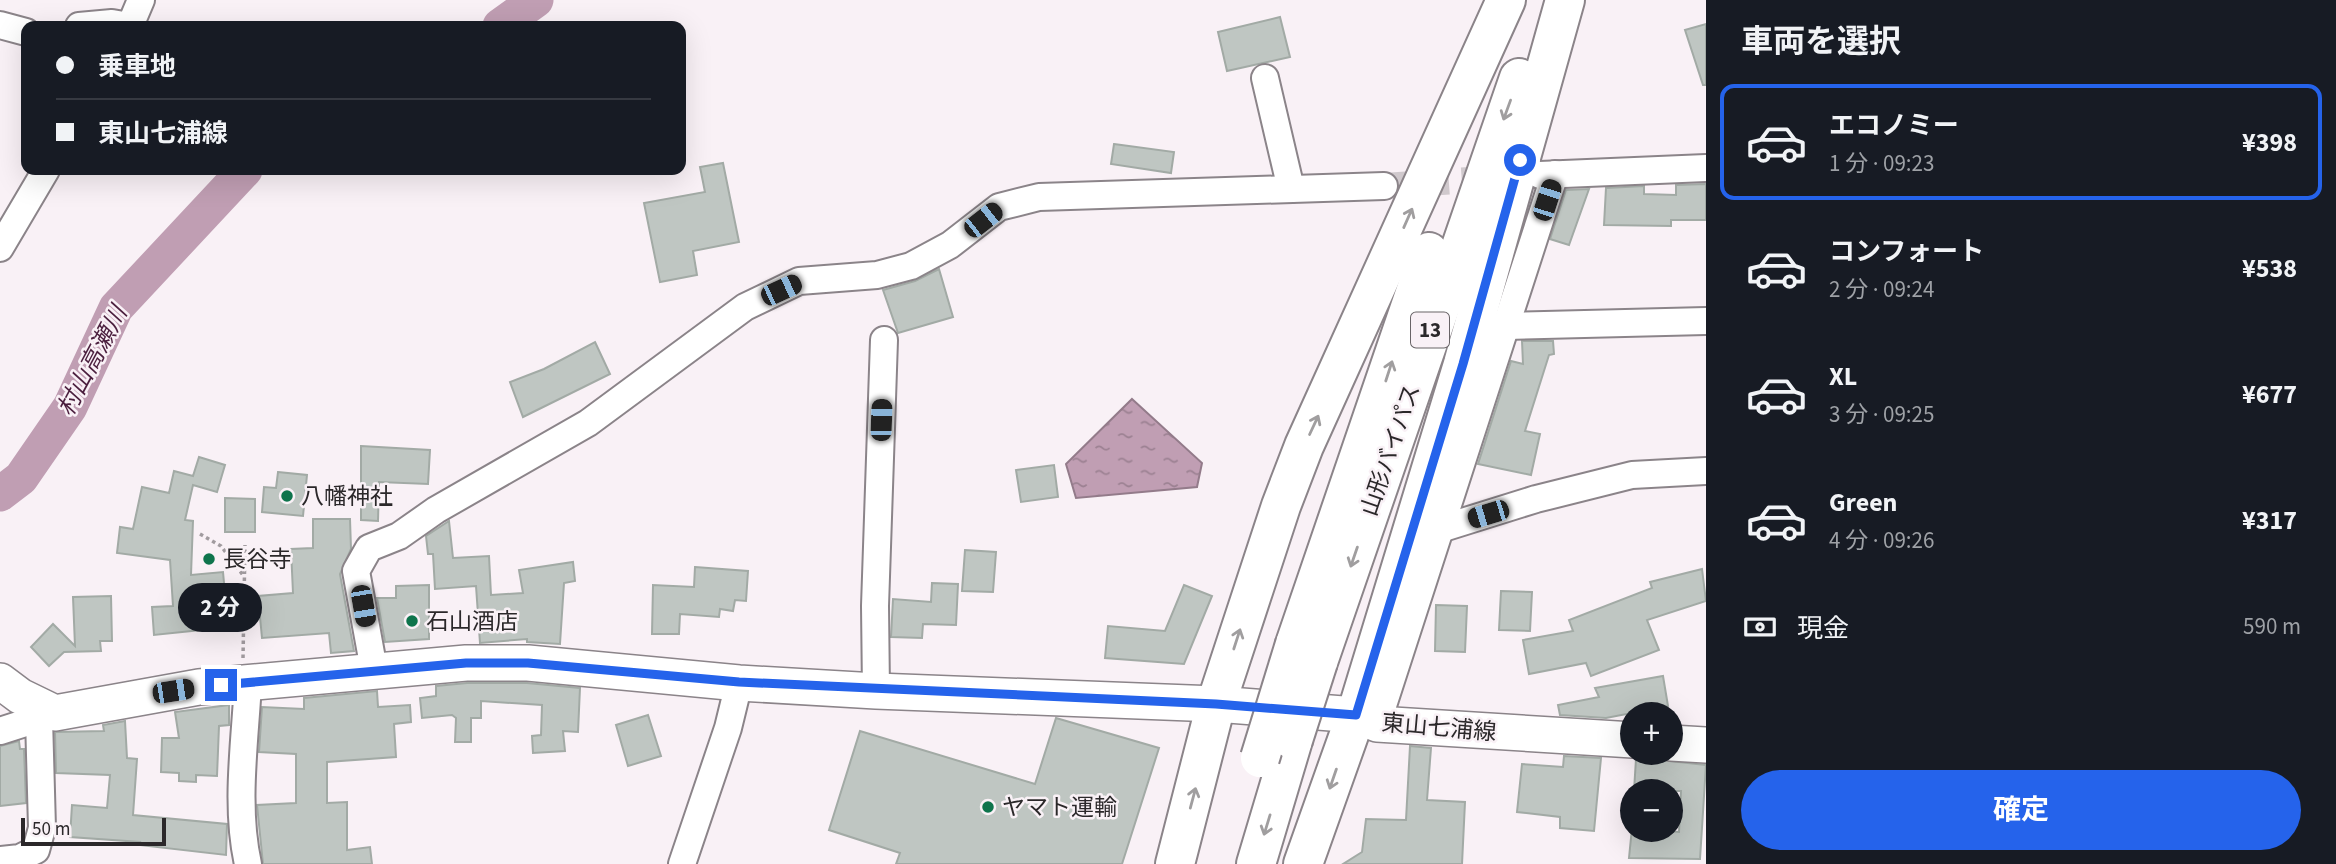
<!DOCTYPE html>
<html lang="ja">
<meta charset="utf-8">
<style>
body{margin:0;font-family:"Source Sans 3","Noto Sans JP",sans-serif;background:#242831;color:#f1f3f6;height:100vh;display:flex;flex-direction:column;font-size:26px;white-space:nowrap}
*{box-sizing:border-box;margin:0}
p{font-size:23px;color:#9ea1a6}
.icon{flex:none;width:38px;height:38px;fill:none;stroke:currentColor;stroke-width:2;stroke-linecap:round;stroke-linejoin:round}
.map{position:relative;flex:1;overflow:hidden}
.panel{display:flex;flex-direction:column;background:#171b24;width:630px}
.panel>*{flex:none}
.banner{position:absolute;left:21px;top:21px;width:665px;height:154px;border-radius:14px;box-shadow:0 7px 28px #0002;display:grid;align-content:center;height:154px;padding:0 35px;background:#171b24}
.fabs{position:absolute;left:1620px;top:702px;display:grid;gap:14px}
.fabs a{display:grid;place-items:center;width:63px;height:63px;border-radius:50%;background:#171b24;box-shadow:0 7px 28px #0002;font-size:35px}
.scale{position:absolute;left:21px;bottom:18px;width:145px;box-sizing:border-box;padding-left:7px;border:4px solid #2b282a;border-top:0;font-size:19px;line-height:24px;white-space:nowrap;color:#2b282a;-webkit-text-stroke:5px #f9f1f6;paint-order:stroke}
.end{position:absolute;width:32px;height:32px;margin:-16px;border:9px solid #2563eb;background:#fff;box-shadow:0 0 0 4px #fff}
.from{border-radius:50%}
.bubble{position:absolute;height:49px;border-radius:24px;background:#171b24;box-shadow:0 7px 28px #0002;font-size:23px;font-weight:700;line-height:49px;text-align:center}
.car{position:absolute;width:21px;height:42px;margin:-21px -10px;border-radius:9px;box-shadow:0 0 5px 2px #0007;background:linear-gradient(#222 24%,#8ab4d8 0 40%,#222 0 76%,#8ab4d8 0 86%,#222 0)}
.banner b{display:flex;align-items:center;gap:24px;height:66px;font-size:26px}
.banner b+b{border-top:2px solid #363941}
.banner i{width:18px;height:18px;background:#f1f3f6}
ul{padding:0;list-style:none}
li{display:flex;align-items:center;gap:21px;height:116px;margin:0 14px 10px;padding:0 21px;border:4px solid transparent;border-radius:14px}
li div{flex:1}
li b{display:block;font-size:26px}
li em{font-style:normal;font-weight:700}
li.selected{border-color:#2563eb}
li>.icon{width:63px;height:63px;stroke-width:1.5}
h2{padding:0 35px;font-size:32px;line-height:84px}
.pay{display:flex;align-items:center;gap:18px;height:77px;padding:0 35px;font-size:26px}
.pay p{margin-inline-start:auto}
.button{display:flex;gap:14px;margin-top:auto;padding:14px 35px}
.button a{flex:1;height:80px;border-radius:42px;background:#2563eb;color:#fff;font-size:28px;font-weight:700;line-height:80px;text-align:center}
main{display:flex;flex:1;min-height:0}
.map>svg:first-child{display:block}
.water{fill:url(#water-ripples);stroke:#937b8a;stroke-width:2}
.lines{fill:none;stroke-linecap:round;stroke-linejoin:round}
.river{stroke:#c09eb3;stroke-width:35}
.building{fill:#bfc6c2;stroke:#a2aaa5;stroke-width:2}
.minor-tunnel{stroke:#d0c9cd;stroke-width:26;stroke-dasharray:26 13;stroke-linecap:butt}
.minor-casing{stroke:#8b8489;stroke-width:30}
.major-casing{stroke:#8b8489;stroke-width:38}
.highway-casing{stroke:#8b8489;stroke-width:42}
.path{stroke:#a19b9f;stroke-width:3.5;stroke-dasharray:3.5 3.5;stroke-linecap:butt}
.minor{stroke:#fff;stroke-width:26}
.major{stroke:#fff;stroke-width:35}
.highway{stroke:#fff;stroke-width:38}
.highway-bridge-casing{stroke:#8b8489;stroke-width:42;stroke-linecap:butt}
.highway-bridge{stroke:#fff;stroke-width:38}
.oneway{stroke:#a09e9f}
.route{stroke:#2563eb;stroke-width:9}
.poi-dot{fill:#0e744c;stroke:#f9f1f6;stroke-width:2.5}
.labels{text-anchor:middle;stroke-width:5;stroke-linejoin:round;paint-order:stroke}
.shield{fill:#f9f1f6;stroke:#696467;stroke-width:2}
.shield-label{font-size:21px;font-weight:bold;fill:#2b282a}
.street-label{font-size:23px;fill:#2b282a;stroke:#f9f1f6}
.poi-label{font-size:23px;fill:#2b282a;stroke:#f9f1f6;text-anchor:start}
.water-label{font-size:24px;font-style:italic;fill:#4b1f3e;stroke:#f9f1f6}
</style>
<main>
<div class="map">
<svg width="1706" height="864" viewBox="0 0 1706 864">
<defs>
<pattern id="water-ripples" width="26" height="14" patternUnits="userSpaceOnUse" patternTransform="scale(1.75)"><rect width="26" height="14" fill="#c09eb3"/><path d="M2 4q2-2 4 0t4 0M15 11q2-2 4 0t4 0" fill="none" stroke="#9c8192"/></pattern>
</defs>
<rect width="100%" height="100%" fill="#f9f1f6"/>
<polygon class="water" points="1132,399 1202,463 1197,487 1076,498 1066,464"/>
<g class="lines">
<g class="river">
<polyline points="500,26 536,0"/>
<polyline points="0,494 21,478 70,407 116,308 245,170"/>
</g>
</g>
<g class="building">
<polygon points="1280,17 1290,57 1227,71 1218,32"/>
<polygon points="1706,24 1706,85 1703,85 1685,30"/>
<polygon points="1114,144 1174,152 1171,173 1111,164"/>
<polygon points="723,163 739,242 693,251 697,275 660,282 644,203 705,192 700,167"/>
<polygon points="1706,184 1706,220 1671,220 1671,226 1604,225 1606,188 1644,186 1644,194 1676,195 1676,185"/>
<polygon points="1589,189 1569,245 1550,239 1566,190"/>
<polygon points="939,269 953,317 898,333 883,290 915,281"/>
<polygon points="1522,341 1553,341 1554,354 1549,355 1525,431 1540,434 1531,475 1478,464 1511,361 1523,364"/>
<polygon points="595,342 610,374 523,417 510,382 544,369"/>
<polygon points="361,446 430,450 428,484 379,482 378,521 361,520"/>
<polygon points="199,457 225,465 217,492 193,485 185,520 193,521 191,575 223,572 225,594 218,594 220,628 154,635 152,607 173,606 170,560 117,553 120,527 133,529 142,487 169,493 174,471 193,476"/>
<polygon points="1054,465 1058,497 1021,502 1016,470"/>
<polygon points="278,472 307,475 303,516 262,512 264,487 276,488"/>
<polygon points="225,498 255,499 255,532 225,532"/>
<polygon points="313,519 350,519 351,549 340,574 354,651 331,653 329,633 262,638 258,596 293,593 291,549 313,548"/>
<polygon points="449,521 453,558 489,556 491,595 523,593 519,570 573,562 575,581 564,583 560,644 527,642 527,639 480,643 476,586 435,589 433,554 428,554 426,536"/>
<polygon points="965,550 996,552 993,592 962,591"/>
<polygon points="695,567 748,571 746,601 735,600 733,611 720,609 719,617 680,614 679,634 652,634 653,585 694,587"/>
<polygon points="1702,569 1706,601 1647,620 1659,650 1591,676 1586,663 1529,674 1523,640 1573,631 1569,620 1652,588 1650,582"/>
<polygon points="932,583 958,584 956,625 923,624 922,638 891,637 893,599 931,602"/>
<polygon points="429,585 429,639 385,642 377,598 396,598 396,586"/>
<polygon points="1184,585 1212,596 1184,664 1105,658 1108,626 1165,631"/>
<polygon points="1501,591 1532,592 1530,631 1499,630"/>
<polygon points="111,596 112,641 100,641 101,651 64,652 49,666 31,647 53,624 75,646 73,597"/>
<polygon points="1436,605 1467,606 1465,652 1435,651"/>
<polygon points="1663,676 1668,706 1606,718 1560,715 1558,705 1599,697 1595,688"/>
<polygon points="467,683 527,683 580,688 578,732 563,731 565,751 533,753 532,736 541,735 542,705 481,701 481,718 471,718 471,742 455,742 456,718 452,715 422,718 420,698 436,696 436,686"/>
<polygon points="377,691 378,707 410,705 411,722 394,724 396,757 327,762 327,803 347,802 347,850 370,847 372,864 263,864 257,805 296,803 296,754 259,752 262,707 304,709 304,698"/>
<polygon points="229,705 229,725 219,726 217,776 196,775 196,782 179,781 179,773 161,772 162,738 179,738 175,712"/>
<polygon points="648,715 661,756 628,766 616,725"/>
<polygon points="1056,718 1159,748 1122,864 896,864 900,853 829,830 860,731 1035,784"/>
<polygon points="125,721 127,758 137,759 133,815 227,824 226,855 139,845 140,842 70,837 72,805 107,808 110,775 56,773 55,732 104,731 103,725"/>
<polygon points="19,741 20,749 24,749 26,803 0,806 0,746"/>
<polygon points="1410,746 1431,748 1427,800 1465,802 1462,864 1343,864 1362,852 1366,819 1406,820"/>
<polygon points="1564,756 1601,758 1594,831 1560,828 1560,817 1517,812 1522,764 1563,767"/>
<polygon points="1642,758 1706,765 1700,859 1629,858 1632,828 1679,832 1681,791 1634,791 1636,759"/>
</g>
<g class="lines">
<polyline class="minor-tunnel" points="1384,186 1497,178"/>
<g class="minor-casing">
<g id="minor">
<polyline points="0,25 26,32"/>
<polyline points="79,26 112,23 129,26"/>
<polyline points="130,26 141,0"/>
<polyline points="1265,78 1291,189"/>
<polyline points="1540,175 1706,168"/>
<polyline points="0,248 46,170"/>
<polyline points="1506,326 1706,321"/>
<polyline points="1440,529 1536,499 1632,475 1706,471"/>
<polyline points="374,670 356,571 369,548 399,536 436,510 588,423 745,307 799,281 877,275 911,266 950,245 999,207 1039,197 1384,186"/>
<path d="M248 683C245 742 235 806 248 864"/>
<polyline points="876,691 875,606 884,340"/>
<polyline points="1377,724 1555,174"/>
<polyline points="0,731 53,714"/>
<polyline points="0,860 20,858 36,850 42,828 39,718"/>
<polyline points="682,864 728,728 739,683"/>
</g>
</g>
<g class="major-casing">
<g id="major">
<polyline points="0,681 20,696 55,713 199,687 466,663 528,663 739,683 876,691 1216,704 1356,715 1377,724 1633,740"/>
<polyline points="1671,743 1706,745"/>
</g>
</g>
<g class="highway-casing">
<g id="highway">
<polyline points="1295,644 1429,252"/>
<polyline points="1318,662 1519,78"/>
<polyline points="1175,864 1216,704 1281,506 1304,446 1506,0"/>
<polyline points="1256,864 1293,740"/>
<polyline points="1303,864 1356,715 1463,364 1565,0"/>
</g>
</g>
<g class="path">
<polyline points="200,534 221,546 243,575"/>
<polyline points="243,658 245,545"/>
</g>
<use href="#minor" class="minor"/>
<use href="#major" class="major"/>
<use href="#highway" class="highway"/>
<g class="highway-bridge-casing">
<g id="highway-bridge">
<polyline points="1293,740 1318,662"/>
<polyline points="1260,758 1295,644"/>
</g>
</g>
<use href="#highway-bridge" class="highway-bridge"/>
</g>
<defs><path id="oneway-shaft" d="M-6 0H5M1.5-3L5.5 0L1.5 3" fill="none" stroke-width="1.6" stroke-linecap="round" stroke-linejoin="round" transform="scale(1.75)"/></defs>
<g class="oneway">
<use href="#oneway-shaft" transform="translate(1507 110) rotate(110)"/>
<use href="#oneway-shaft" transform="translate(1408 218) rotate(-66)"/>
<use href="#oneway-shaft" transform="translate(1389 371) rotate(-72)"/>
<use href="#oneway-shaft" transform="translate(1314 425) rotate(-65)"/>
<use href="#oneway-shaft" transform="translate(1354 557) rotate(109)"/>
<use href="#oneway-shaft" transform="translate(1237 639) rotate(-72)"/>
<use href="#oneway-shaft" transform="translate(1333 779) rotate(109)"/>
<use href="#oneway-shaft" transform="translate(1193 798) rotate(-75)"/>
<use href="#oneway-shaft" transform="translate(1267 825) rotate(107)"/>
</g>
<g class="lines">
<polyline class="route" points="221,685 466,663 528,663 739,682 1216,704 1356,715 1463,364 1520,160"/>
</g>
<g class="poi-dot">
<circle cx="287" cy="496" r="7"/>
<circle cx="209" cy="559" r="7"/>
<circle cx="412" cy="621" r="7"/>
<circle cx="988" cy="807" r="7"/>
</g>
<g class="labels">
<rect class="shield" x="1411" y="312.5" width="38" height="35" rx="5"/>
<g class="shield-label">
<text x="1430" y="337">13</text>
</g>
<g class="street-label">
<text transform="translate(1390 450) rotate(-71)" y="8">山形バイパス</text>
<text transform="translate(1439 727) rotate(5)" y="8">東山七浦線</text>
</g>
<g class="poi-label">
<text x="301" y="504">八幡神社</text>
<text x="223" y="567">長谷寺</text>
<text x="426" y="629">石山酒店</text>
<text x="1002" y="815">ヤマト運輸</text>
</g>
<g class="water-label">
<text transform="translate(92 361) rotate(-62)" y="8">村山高瀬川</text>
</g>
</g>
</svg>
<div class="fabs">
<a>+</a>
<a>−</a>
</div>
<div class="scale">50 m</div>
<i class="end from" style="left:1520px;top:160px"></i>
<i class="end" style="left:221px;top:685px"></i>
<div class="bubble" style="left:178px;top:583px;width:84px">2 分</div>
<i class="car" style="left:1547px;top:200px;rotate:18deg"></i>
<i class="car" style="left:983px;top:220px;rotate:52deg"></i>
<i class="car" style="left:781px;top:290px;rotate:65deg"></i>
<i class="car" style="left:881px;top:420px;rotate:2deg"></i>
<i class="car" style="left:1488px;top:514px;rotate:253deg"></i>
<i class="car" style="left:363px;top:606px;rotate:170deg"></i>
<i class="car" style="left:173px;top:691px;rotate:81deg"></i>
<div class="banner">
<b><i class="from"></i>乗車地</b>
<b><i></i>東山七浦線</b>
</div>
</div>
<section class="panel">
<h2>車両を選択</h2>
<ul>
<li class="selected"><svg class="icon" aria-label="car" viewBox="0 0 24 24"><path d="M5 17H2v-5l4-1 3-4h7l3 4 3 1v5h-3M9 17h6M6 11h13"/><circle cx="7" cy="17" r="2"/><circle cx="17" cy="17" r="2"/></svg><div><b>エコノミー</b><p>1 分 · 09:23</p></div><em>¥398</em></li>
<li><svg class="icon" aria-label="car" viewBox="0 0 24 24"><path d="M5 17H2v-5l4-1 3-4h7l3 4 3 1v5h-3M9 17h6M6 11h13"/><circle cx="7" cy="17" r="2"/><circle cx="17" cy="17" r="2"/></svg><div><b>コンフォート</b><p>2 分 · 09:24</p></div><em>¥538</em></li>
<li><svg class="icon" aria-label="car" viewBox="0 0 24 24"><path d="M5 17H2v-5l4-1 3-4h7l3 4 3 1v5h-3M9 17h6M6 11h13"/><circle cx="7" cy="17" r="2"/><circle cx="17" cy="17" r="2"/></svg><div><b>XL</b><p>3 分 · 09:25</p></div><em>¥677</em></li>
<li><svg class="icon" aria-label="car" viewBox="0 0 24 24"><path d="M5 17H2v-5l4-1 3-4h7l3 4 3 1v5h-3M9 17h6M6 11h13"/><circle cx="7" cy="17" r="2"/><circle cx="17" cy="17" r="2"/></svg><div><b>Green</b><p>4 分 · 09:26</p></div><em>¥317</em></li>
</ul>
<div class="pay"><svg class="icon" aria-label="cash" viewBox="0 0 24 24"><path d="M3 7h18v10H3z"/><circle cx="12" cy="12" r="2"/></svg>現金<p>590 m</p></div>
<div class="button"><a>確定</a></div>
</section>
</main>
